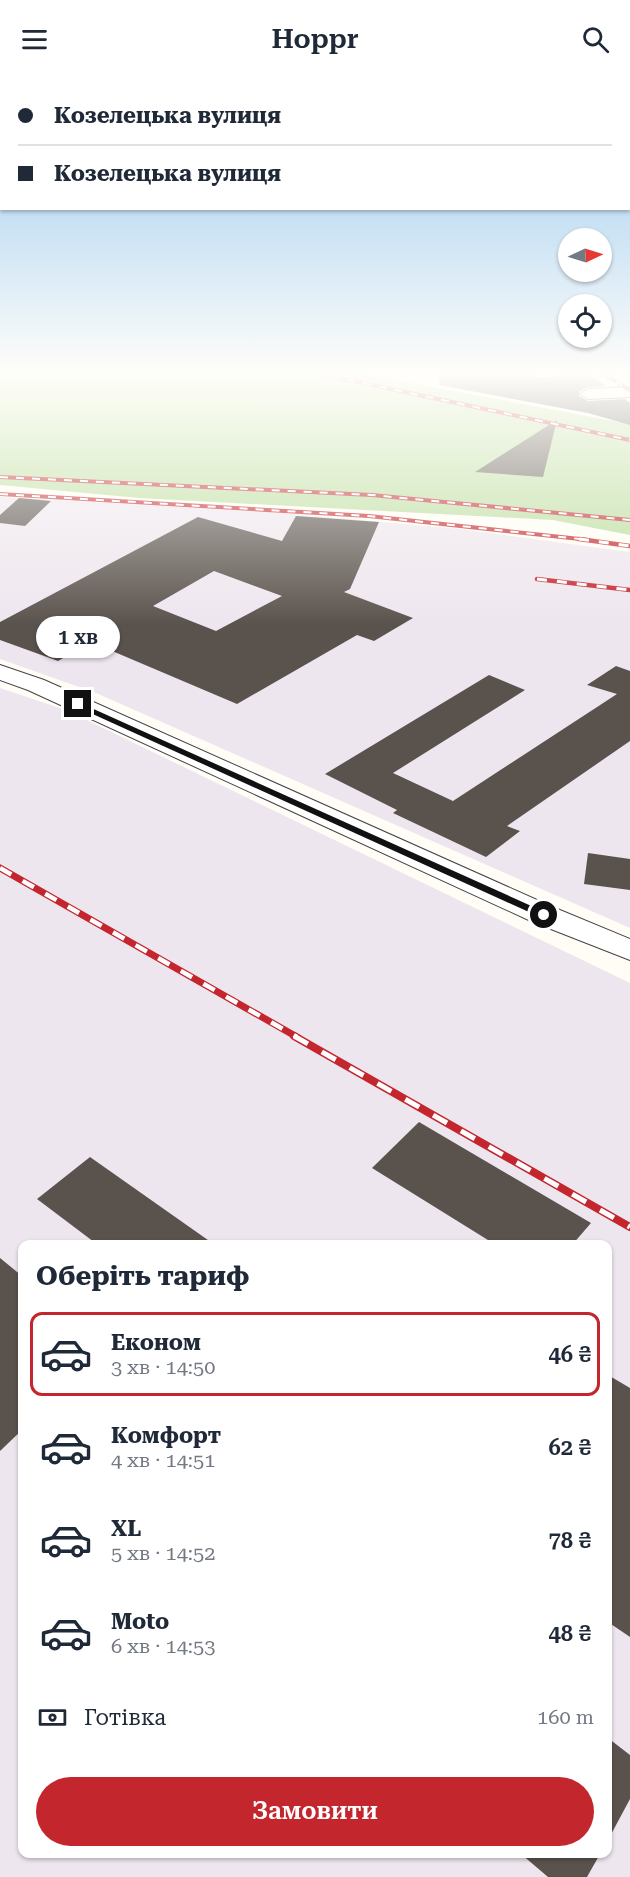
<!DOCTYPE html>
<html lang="uk">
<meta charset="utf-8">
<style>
body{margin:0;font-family:"Roboto Serif",serif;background:#f6f6f7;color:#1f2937;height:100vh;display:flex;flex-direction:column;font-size:22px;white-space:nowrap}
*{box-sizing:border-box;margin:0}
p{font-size:20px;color:#747a83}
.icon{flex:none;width:33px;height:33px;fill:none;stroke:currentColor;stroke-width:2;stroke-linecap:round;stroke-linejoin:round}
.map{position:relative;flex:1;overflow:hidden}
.sheet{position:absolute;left:18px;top:1162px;width:594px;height:618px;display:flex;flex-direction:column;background:#fff;border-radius:12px;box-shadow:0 2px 4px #0004}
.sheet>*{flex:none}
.guide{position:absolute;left:0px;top:0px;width:630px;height:132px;box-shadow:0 2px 4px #0004;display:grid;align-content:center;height:132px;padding:0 18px;background:#fff}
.needle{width:39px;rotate:86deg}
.tools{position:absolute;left:558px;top:150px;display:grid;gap:12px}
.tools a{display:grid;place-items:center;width:54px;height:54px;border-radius:50%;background:#fff;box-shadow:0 2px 4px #0004;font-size:30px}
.end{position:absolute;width:27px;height:27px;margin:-14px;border:8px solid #111;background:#fff;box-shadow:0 0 0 3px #fff}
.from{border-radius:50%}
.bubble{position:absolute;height:42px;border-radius:21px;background:#fff;box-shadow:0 2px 4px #0004;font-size:20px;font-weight:600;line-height:42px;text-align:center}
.guide b{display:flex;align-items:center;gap:21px;height:57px;font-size:22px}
.guide b+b{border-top:2px solid #e0e1e3}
.guide i{width:15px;height:15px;background:#1f2937}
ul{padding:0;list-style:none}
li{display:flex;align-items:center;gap:18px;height:84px;margin:0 12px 9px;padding:0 6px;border:3px solid transparent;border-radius:12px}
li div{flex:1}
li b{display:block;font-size:22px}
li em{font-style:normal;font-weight:600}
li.on{border-color:#c4262e}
li>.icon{width:54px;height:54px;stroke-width:1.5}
h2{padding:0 18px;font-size:27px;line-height:72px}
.pay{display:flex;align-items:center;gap:15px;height:66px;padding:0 18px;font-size:22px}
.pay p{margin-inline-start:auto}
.cta{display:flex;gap:12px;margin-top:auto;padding:12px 18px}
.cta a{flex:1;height:69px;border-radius:36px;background:#c4262e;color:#fff;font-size:24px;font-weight:600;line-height:69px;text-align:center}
header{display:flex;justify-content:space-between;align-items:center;height:78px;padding:0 18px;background:#fff;font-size:27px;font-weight:600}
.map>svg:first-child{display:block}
.industrial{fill:#eee6ef;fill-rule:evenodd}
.forest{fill:#b9dc9c}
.building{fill:#5a524d;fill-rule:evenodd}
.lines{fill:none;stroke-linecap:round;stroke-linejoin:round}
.minor-casing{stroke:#444;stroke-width:2}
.minor{fill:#fff;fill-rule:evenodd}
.rail-far3-casing{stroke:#c4262e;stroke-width:4}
.rail-far2-casing{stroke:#c4262e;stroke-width:4.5}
.rail-far1-casing{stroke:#c4262e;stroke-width:7}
.rail-casing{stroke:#c4262e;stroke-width:8}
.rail-far3{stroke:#fff;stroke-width:2;stroke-dasharray:8;stroke-linecap:butt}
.rail-far2{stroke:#fff;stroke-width:3;stroke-dasharray:10;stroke-linecap:butt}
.rail-far1{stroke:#fff;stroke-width:4.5;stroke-dasharray:13;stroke-linecap:butt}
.rail{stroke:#fff;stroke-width:5;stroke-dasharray:16;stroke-linecap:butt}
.route{fill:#111}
</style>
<header><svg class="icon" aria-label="menu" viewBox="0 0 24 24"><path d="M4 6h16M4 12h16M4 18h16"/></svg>Hoppr<svg class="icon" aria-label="search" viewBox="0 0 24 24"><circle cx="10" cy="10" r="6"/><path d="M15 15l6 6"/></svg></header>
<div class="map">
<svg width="630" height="1799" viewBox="0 0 630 1799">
<rect width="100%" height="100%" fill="#fffdf5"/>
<g class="industrial">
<polygon points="0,419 270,434 461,451 630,474 630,850 96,615 0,581"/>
<path d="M0 610 66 632 630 905V1799H0ZM22 1167H608V1776H22Z"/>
</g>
<polygon class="forest" points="0,295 358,295 630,346 630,457 553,442 139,420 0,407"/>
<g class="building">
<polygon points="440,295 526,295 538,300 588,295 606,308 587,309 579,314 579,318 588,323 625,321 630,325 630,347 588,335 439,307"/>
<polygon points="557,342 543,399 475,394"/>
<polygon points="19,420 51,423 25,448 0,445 0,437"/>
<path d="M296 438 379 444 350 511 344 514 413 540 374 563 357 557 237 626 91 564 58 583 0 562V544L198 439 282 463ZM214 493 282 518 216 553 153 528Z"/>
<polygon points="616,588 630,593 630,663 507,748 520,753 486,779 393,735 397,732 325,696 489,597 525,612 393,695 453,723 617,616 587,607"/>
<polygon points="588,775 630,781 630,812 584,806"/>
<polygon points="419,1044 591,1145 572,1167 496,1167 372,1090"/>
<polygon points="90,1079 215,1167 98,1167 37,1121"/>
<polygon points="0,1180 22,1198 22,1352 0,1373"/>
<polygon points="608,1297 630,1310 630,1559 608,1544"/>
<polygon points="608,1660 630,1677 630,1721 608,1762"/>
<polygon points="521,1776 600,1776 587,1799 548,1799"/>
</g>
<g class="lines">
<g class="minor-casing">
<g id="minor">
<polygon points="630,309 630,319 588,321 580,316 588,311"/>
<polygon points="0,587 44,602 555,830 630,861 630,882 533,844 28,612 0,602"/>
</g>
</g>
<use href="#minor" class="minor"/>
<g class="rail-far3-casing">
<g id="rail-far3">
<polyline points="316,295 630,362"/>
<polyline points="602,295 630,312"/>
<polyline points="0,399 372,417 630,442"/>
<polyline points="0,416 369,438 589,462"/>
</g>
</g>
<g class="rail-far2-casing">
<g id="rail-far2">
<polyline points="579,461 630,468"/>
<polyline points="537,501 630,512"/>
</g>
</g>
<g class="rail-far1-casing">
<polyline id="rail-far1" points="0,790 297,959"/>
</g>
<g class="rail-casing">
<polyline id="rail" points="294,958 630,1149"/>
</g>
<use href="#rail-far3" class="rail-far3"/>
<use href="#rail-far2" class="rail-far2"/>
<use href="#rail-far1" class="rail-far1"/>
<use href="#rail" class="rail"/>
</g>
<linearGradient id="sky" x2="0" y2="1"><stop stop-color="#95c6ee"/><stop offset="0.54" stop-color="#fffefa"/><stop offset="1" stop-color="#fffefa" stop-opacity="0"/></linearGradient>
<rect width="630" height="547" fill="url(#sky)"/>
<polygon class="route" points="78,624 547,835 548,837 540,839 75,628"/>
</svg>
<div class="tools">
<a><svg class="needle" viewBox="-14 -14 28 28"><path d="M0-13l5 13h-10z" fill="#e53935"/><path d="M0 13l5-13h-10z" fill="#747a83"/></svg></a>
<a><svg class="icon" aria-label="locate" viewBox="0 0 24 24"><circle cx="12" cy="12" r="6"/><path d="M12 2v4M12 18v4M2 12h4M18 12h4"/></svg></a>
</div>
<i class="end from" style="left:544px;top:837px"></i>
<i class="end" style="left:78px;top:626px"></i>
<div class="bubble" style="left:36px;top:538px;width:84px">1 хв</div>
<div class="guide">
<b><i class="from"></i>Козелецька вулиця</b>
<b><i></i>Козелецька вулиця</b>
</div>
<section class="sheet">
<h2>Оберіть тариф</h2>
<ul>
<li class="on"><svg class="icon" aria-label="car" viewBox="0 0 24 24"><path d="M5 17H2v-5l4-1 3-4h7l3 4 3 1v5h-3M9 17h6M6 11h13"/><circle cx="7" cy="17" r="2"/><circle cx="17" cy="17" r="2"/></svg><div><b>Економ</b><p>3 хв · 14:50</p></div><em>46 ₴</em></li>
<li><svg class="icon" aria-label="car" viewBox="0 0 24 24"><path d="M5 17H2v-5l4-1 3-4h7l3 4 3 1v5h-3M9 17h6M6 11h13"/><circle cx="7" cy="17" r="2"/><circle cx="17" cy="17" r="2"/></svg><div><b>Комфорт</b><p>4 хв · 14:51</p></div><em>62 ₴</em></li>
<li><svg class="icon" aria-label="car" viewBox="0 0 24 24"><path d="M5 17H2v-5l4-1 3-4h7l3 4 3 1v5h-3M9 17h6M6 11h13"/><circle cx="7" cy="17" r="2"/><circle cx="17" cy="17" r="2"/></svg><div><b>XL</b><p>5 хв · 14:52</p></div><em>78 ₴</em></li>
<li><svg class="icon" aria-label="car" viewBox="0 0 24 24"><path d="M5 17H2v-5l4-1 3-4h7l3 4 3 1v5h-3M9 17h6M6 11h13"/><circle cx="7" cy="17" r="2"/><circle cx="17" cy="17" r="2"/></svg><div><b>Moto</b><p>6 хв · 14:53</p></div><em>48 ₴</em></li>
</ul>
<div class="pay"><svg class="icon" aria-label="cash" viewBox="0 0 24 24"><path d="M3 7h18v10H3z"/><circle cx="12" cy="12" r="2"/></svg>Готівка<p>160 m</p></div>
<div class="cta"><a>Замовити</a></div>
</section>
</div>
